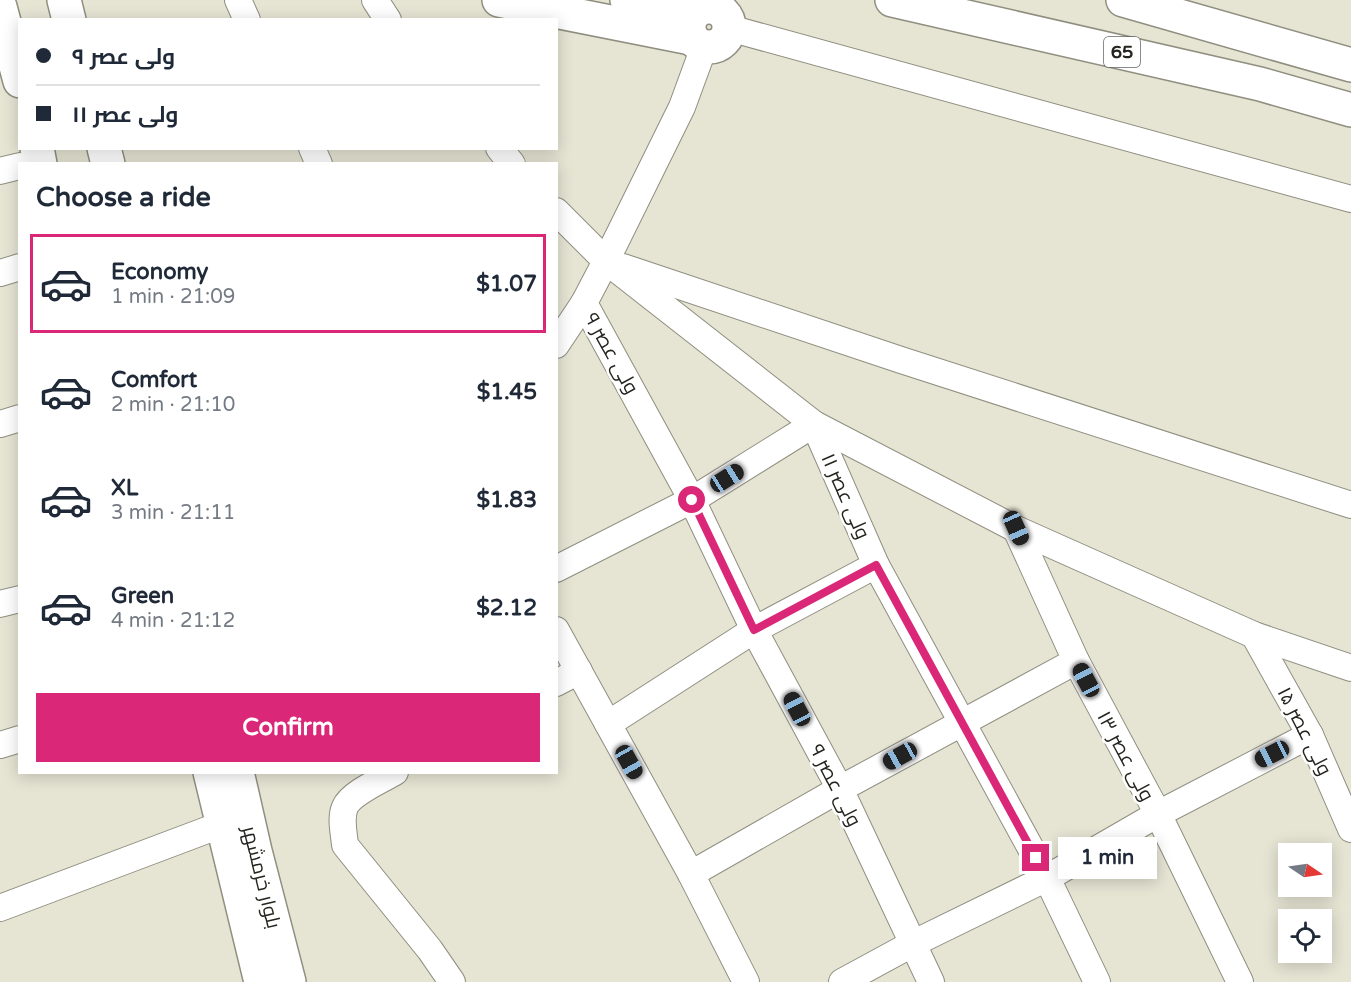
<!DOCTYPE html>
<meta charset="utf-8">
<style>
body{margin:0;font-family:"Varela Round",Cairo,sans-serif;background:#f2f2f3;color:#1f2937;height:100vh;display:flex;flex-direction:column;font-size:22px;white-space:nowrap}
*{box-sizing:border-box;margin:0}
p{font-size:20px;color:#747a83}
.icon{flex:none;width:33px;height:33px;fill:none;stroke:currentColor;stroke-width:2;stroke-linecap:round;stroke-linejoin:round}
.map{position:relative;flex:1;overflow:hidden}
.panel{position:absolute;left:18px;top:162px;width:540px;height:612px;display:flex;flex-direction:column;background:#fff;border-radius:0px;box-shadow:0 3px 15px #0003}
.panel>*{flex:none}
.top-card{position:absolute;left:18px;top:18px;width:540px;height:132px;border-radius:0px;box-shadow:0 3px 15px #0003;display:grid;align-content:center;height:132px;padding:0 18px;background:#fff}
.needle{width:39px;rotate:103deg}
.tools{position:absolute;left:1278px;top:843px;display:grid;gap:12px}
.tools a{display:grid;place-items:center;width:54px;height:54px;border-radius:0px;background:#fff;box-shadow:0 3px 15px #0003;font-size:30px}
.end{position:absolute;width:27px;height:27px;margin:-14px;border:8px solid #db2777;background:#fff;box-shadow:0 0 0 3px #fff}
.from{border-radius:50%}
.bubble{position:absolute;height:42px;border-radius:0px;background:#fff;box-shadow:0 3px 15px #0003;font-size:20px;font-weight:700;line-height:42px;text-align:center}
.car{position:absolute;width:18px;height:36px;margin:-18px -9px;border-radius:8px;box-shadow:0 0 4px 2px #0007;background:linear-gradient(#222 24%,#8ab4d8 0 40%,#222 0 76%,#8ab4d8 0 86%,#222 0)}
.top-card b{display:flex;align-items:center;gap:21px;height:57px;font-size:22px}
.top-card b+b{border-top:2px solid #e0e1e3}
.top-card i{width:15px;height:15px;background:#1f2937}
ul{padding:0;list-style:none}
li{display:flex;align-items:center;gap:18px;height:99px;margin:0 12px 9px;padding:0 6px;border:3px solid transparent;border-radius:0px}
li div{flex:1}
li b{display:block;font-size:22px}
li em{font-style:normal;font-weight:700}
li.current{border-color:#db2777}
li>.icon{width:54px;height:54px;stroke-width:1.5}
h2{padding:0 18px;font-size:27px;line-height:72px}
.cta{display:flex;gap:12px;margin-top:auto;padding:12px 18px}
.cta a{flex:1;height:69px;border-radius:0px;background:#db2777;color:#fff;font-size:24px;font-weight:700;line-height:69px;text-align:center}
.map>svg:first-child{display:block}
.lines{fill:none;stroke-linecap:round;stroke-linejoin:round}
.secondary-tunnel{stroke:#bfbfb0;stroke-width:33;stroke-dasharray:33 16;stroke-linecap:butt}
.street-casing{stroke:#8f8e7f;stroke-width:28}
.secondary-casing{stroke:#8f8e7f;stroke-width:36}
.highway-casing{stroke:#8f8e7f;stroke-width:36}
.street{stroke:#fff;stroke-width:26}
.secondary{stroke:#fff;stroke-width:33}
.highway{stroke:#fff;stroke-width:33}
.route{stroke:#db2777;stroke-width:8}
.labels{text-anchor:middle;stroke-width:5;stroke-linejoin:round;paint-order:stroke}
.shield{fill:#fff;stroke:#666662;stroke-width:1.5}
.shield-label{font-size:18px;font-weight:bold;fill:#25251f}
.street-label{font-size:20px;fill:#25251f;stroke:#fff}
</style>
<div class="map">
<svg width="1351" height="982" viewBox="0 0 1351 982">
<rect width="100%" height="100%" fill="#e6e5d4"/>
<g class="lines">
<polyline class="secondary-tunnel" points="713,8 714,0"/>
<g class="street-casing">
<g id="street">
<polyline points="238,0 247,20"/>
<polyline points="375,0 388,20"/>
<polyline points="729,28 1351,199"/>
<polyline points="312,148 319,164"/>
<polyline points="499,148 512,164"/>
<polyline points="0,171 20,166"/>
<polyline points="556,211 606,261 814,424 1016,529 1254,635 1351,668"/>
<polyline points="623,267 901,360 1351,505"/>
<polyline points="0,273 20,267"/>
<polyline points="584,303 692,500 754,630 840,789 931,982"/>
<polyline points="556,345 584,303 606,261 682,107 704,47"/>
<polyline points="0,424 20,418"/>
<polyline points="1016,529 1076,661 1158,814 1240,982"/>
<polyline points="556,569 692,500 814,424 876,565 1047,878 1097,982"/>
<polyline points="0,604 20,599"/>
<polyline points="556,630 691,874 746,982"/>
<polyline points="1254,635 1310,735 1351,829"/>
<polyline points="556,683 579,671"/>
<polyline points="608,724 754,630 876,565"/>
<polyline points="0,745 20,739"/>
<path d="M395 772C382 780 351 793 345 807 340 818 344 833 345 845L430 950 452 982"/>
<polyline points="691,874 840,789 1076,661"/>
<polyline points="0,908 223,824"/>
<polyline points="842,982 912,944 1047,878 1158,814 1310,735"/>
</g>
</g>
<g class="secondary-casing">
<g id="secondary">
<polyline points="64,0 69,20"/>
<polyline points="499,0 691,38"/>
<polyline points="627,0 693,14"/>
<circle cx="709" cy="27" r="20"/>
<polyline points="0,7 20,81"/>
<polyline points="37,148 40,164"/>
<polyline points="104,148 108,164"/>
<polyline points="210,772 261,982"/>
<polyline points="237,772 255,851 289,982"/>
</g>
</g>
<g class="highway-casing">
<g id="highway">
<polyline points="892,0 1260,84 1351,110"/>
<polyline points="1123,0 1351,65"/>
</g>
</g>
<use href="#street" class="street"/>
<use href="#secondary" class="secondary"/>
<use href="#highway" class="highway"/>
</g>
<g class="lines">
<polyline class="route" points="692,500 754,630 876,565 1036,858"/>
</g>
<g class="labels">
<rect class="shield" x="1104" y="37" width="36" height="30" rx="4.5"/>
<g class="shield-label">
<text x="1122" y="58">65</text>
</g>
<g class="street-label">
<text transform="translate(612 353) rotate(61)" y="7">ولی عصر ۹</text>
<text transform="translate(846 496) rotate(66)" y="7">ولی عصر ۱۱</text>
<text transform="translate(1305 731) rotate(63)" y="7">ولی عصر ۱۵</text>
<text transform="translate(1126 756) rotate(62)" y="7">ولی عصر ۱۳</text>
<text transform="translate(836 785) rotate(63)" y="7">ولی عصر ۹</text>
<text transform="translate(262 877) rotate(76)" y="7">بلوار خرمشهر</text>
</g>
</g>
</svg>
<div class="tools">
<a><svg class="needle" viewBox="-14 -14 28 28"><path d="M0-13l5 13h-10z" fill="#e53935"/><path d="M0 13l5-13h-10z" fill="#747a83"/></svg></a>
<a><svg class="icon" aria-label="locate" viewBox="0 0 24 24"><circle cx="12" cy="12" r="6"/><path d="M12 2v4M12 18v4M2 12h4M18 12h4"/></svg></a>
</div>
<i class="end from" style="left:692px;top:500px"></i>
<i class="end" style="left:1036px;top:858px"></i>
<div class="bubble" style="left:1058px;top:837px;width:99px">1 min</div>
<i class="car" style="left:727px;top:478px;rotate:58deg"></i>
<i class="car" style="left:1016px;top:528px;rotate:156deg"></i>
<i class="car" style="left:1086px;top:680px;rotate:332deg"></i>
<i class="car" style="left:797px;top:709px;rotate:332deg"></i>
<i class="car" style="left:1272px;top:754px;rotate:243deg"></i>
<i class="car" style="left:900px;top:756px;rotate:241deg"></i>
<i class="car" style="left:629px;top:762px;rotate:151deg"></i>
<div class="top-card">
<b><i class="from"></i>ولی عصر ۹</b>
<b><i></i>ولی عصر ۱۱</b>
</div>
<section class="panel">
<h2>Choose a ride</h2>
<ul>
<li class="current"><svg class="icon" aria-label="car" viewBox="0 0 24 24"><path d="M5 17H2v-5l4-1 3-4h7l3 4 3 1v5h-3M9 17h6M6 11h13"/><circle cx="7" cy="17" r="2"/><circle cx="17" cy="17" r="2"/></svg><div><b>Economy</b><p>1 min · 21:09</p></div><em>$1.07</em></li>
<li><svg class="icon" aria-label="car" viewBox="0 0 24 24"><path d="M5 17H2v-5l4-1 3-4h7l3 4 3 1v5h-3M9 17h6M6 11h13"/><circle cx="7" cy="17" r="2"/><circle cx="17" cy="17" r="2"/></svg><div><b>Comfort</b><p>2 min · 21:10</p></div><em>$1.45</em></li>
<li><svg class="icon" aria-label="car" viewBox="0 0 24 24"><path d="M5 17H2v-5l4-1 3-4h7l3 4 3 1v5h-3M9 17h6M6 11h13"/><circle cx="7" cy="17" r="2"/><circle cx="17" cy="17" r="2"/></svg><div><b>XL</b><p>3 min · 21:11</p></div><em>$1.83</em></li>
<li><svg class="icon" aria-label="car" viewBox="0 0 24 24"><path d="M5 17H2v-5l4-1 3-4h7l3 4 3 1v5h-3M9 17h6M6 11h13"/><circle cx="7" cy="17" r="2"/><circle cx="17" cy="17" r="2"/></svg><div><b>Green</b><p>4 min · 21:12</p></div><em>$2.12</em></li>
</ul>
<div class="cta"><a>Confirm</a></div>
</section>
</div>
